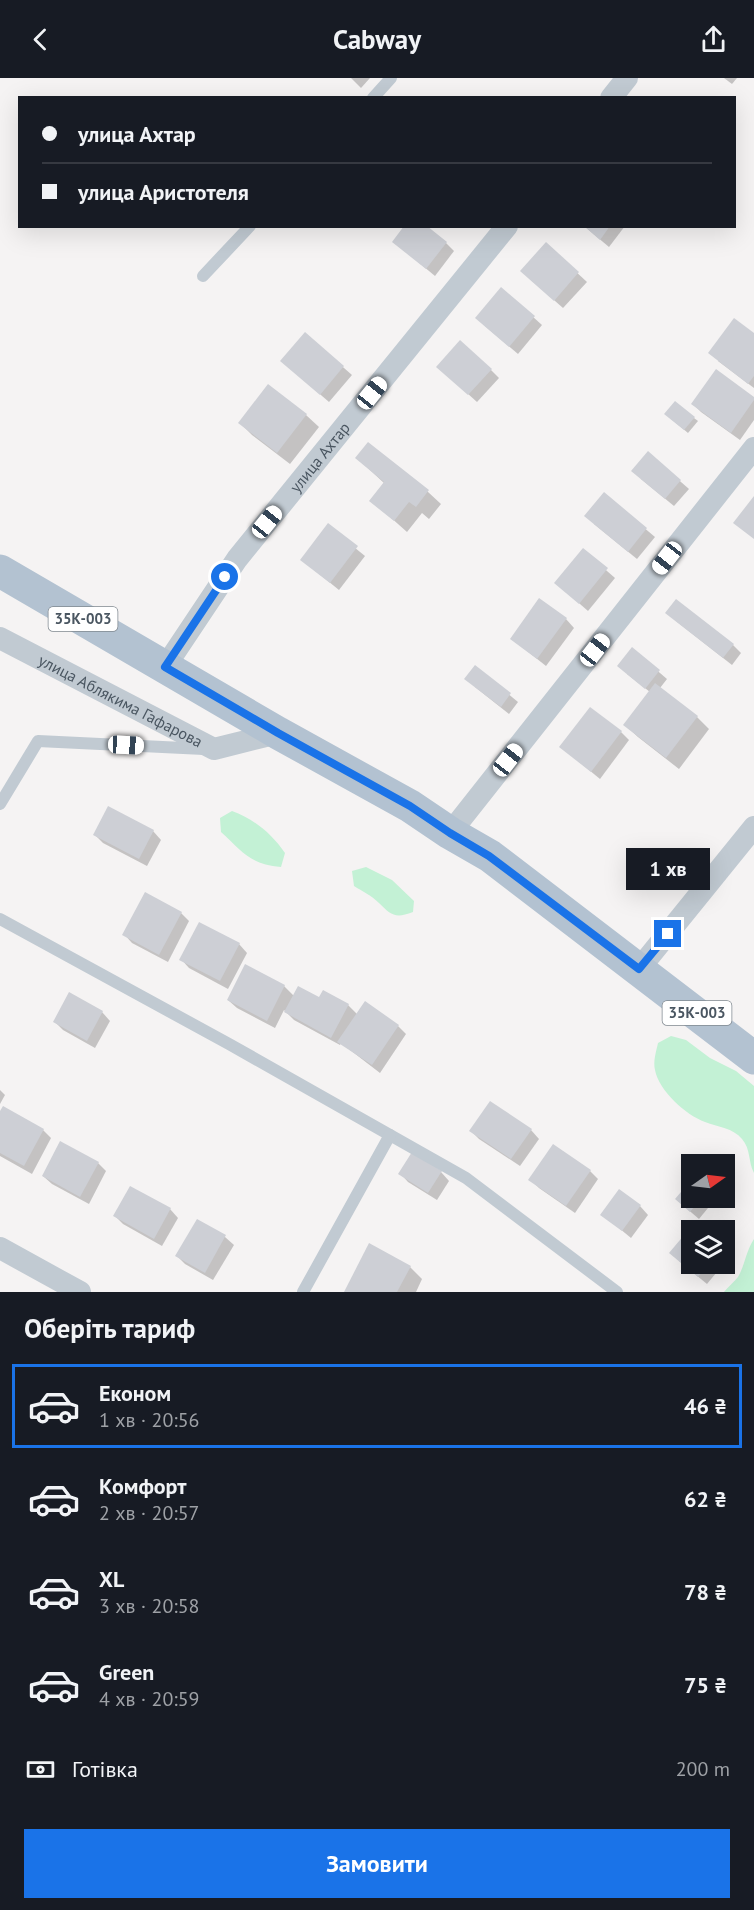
<!DOCTYPE html>
<html lang="uk">
<meta charset="utf-8">
<style>
body{margin:0;font-family:"PT Sans",sans-serif;background:#20242c;color:#f1f3f6;height:100vh;display:flex;flex-direction:column;font-size:22px;white-space:nowrap}
*{box-sizing:border-box;margin:0}
p{font-size:20px;color:#9ea1a6}
.icon{flex:none;width:33px;height:33px;fill:none;stroke:currentColor;stroke-width:2;stroke-linecap:round;stroke-linejoin:round}
.map{position:relative;height:1214px;overflow:hidden}
.details{display:flex;flex-direction:column;background:#171b24;flex:1}
.details>*{flex:none}
.guide{position:absolute;left:18px;top:18px;width:718px;height:132px;border-radius:0px;box-shadow:0 6px 24px #0002;display:grid;align-content:center;height:132px;padding:0 24px;background:#171b24}
.needle{width:39px;rotate:76deg}
.buttons{position:absolute;left:681px;top:1076px;display:grid;gap:12px}
.buttons a{display:grid;place-items:center;width:54px;height:54px;border-radius:0px;background:#171b24;box-shadow:0 6px 24px #0002;font-size:30px}
.end{position:absolute;width:27px;height:27px;margin:-14px;border:8px solid #1a73e8;background:#fff;box-shadow:0 0 0 3px #fff}
.from{border-radius:50%}
.bubble{position:absolute;height:42px;border-radius:0px;background:#171b24;box-shadow:0 6px 24px #0002;font-size:20px;font-weight:600;line-height:42px;text-align:center}
.car{position:absolute;width:18px;height:36px;margin:-18px -9px;border-radius:8px;box-shadow:0 0 4px 2px #0007;background:linear-gradient(#fff 24%,#345 0 40%,#fff 0 76%,#345 0 86%,#fff 0)}
.guide b{display:flex;align-items:center;gap:21px;height:57px;font-size:22px}
.guide b+b{border-top:2px solid #363941}
.guide i{width:15px;height:15px;background:#f1f3f6}
ul{padding:0;list-style:none}
li{display:flex;align-items:center;gap:18px;height:84px;margin:0 12px 9px;padding:0 12px;border:3px solid transparent;border-radius:0px}
li div{flex:1}
li b{display:block;font-size:22px}
li em{font-style:normal;font-weight:600}
li.on{border-color:#1a73e8}
li>.icon{width:54px;height:54px;stroke-width:1.5}
h2{padding:0 24px;font-size:27px;line-height:72px}
.pay{display:flex;align-items:center;gap:15px;height:66px;padding:0 24px;font-size:22px}
.pay p{margin-inline-start:auto}
.button{display:flex;gap:12px;margin-top:auto;padding:12px 24px}
.button a{flex:1;height:69px;border-radius:0px;background:#1a73e8;color:#fff;font-size:24px;font-weight:600;line-height:69px;text-align:center}
header{display:flex;justify-content:space-between;align-items:center;height:78px;padding:0 24px;background:#171b24;font-size:27px;font-weight:600}
.map>svg:first-child{display:block}
.green{fill:#c3f1d5}
.shadow{fill:#0003}
.building{fill:#cdcfd5}
.lines{fill:none;stroke-linecap:round;stroke-linejoin:round}
.lane{stroke:#c1cad2;stroke-width:12}
.street{stroke:#c1cad2;stroke-width:22}
.primary{stroke:#b3c2d1;stroke-width:33}
.route{stroke:#1a73e8;stroke-width:8}
.labels{text-anchor:middle;stroke-width:6;stroke-linejoin:round;paint-order:stroke}
.shield{fill:#fff;stroke:#808990;stroke-width:1.5}
.shield-label{font-size:15px;font-weight:bold;fill:#4a5661}
.street-label{font-size:16px;fill:#4a5661;stroke:#fff}
</style>
<header><svg class="icon" aria-label="back" viewBox="0 0 24 24"><path d="M15 5l-7 7 7 7"/></svg>Cabway<svg class="icon" aria-label="share" viewBox="0 0 24 24"><path d="M12 15V3M7 8l5-5 5 5M5 13v7h14v-7"/></svg></header>
<div class="map">
<svg width="754" height="1214" viewBox="0 0 754 1214">
<rect width="100%" height="100%" fill="#f5f3f3"/>
<g class="green">
<path d="M232 733C254 741 272 756 285 775L281 789C249 786 243 774 221 754L220 740Z"/>
<path d="M366 789 392 802 414 823 413 834C395 841 391 837 379 825 372 818 362 813 354 808L352 793Z"/>
<path d="M671 958 686 962 710 980 736 993 754 1008V1095C748 1084 751 1071 742 1061 733 1050 718 1049 705 1044 686 1037 659 1013 655 992 653 983 656 974 658 965Z"/>
<path d="M754 1161V1214H724C728 1209 734 1204 738 1199 745 1187 746 1173 754 1161Z"/>
</g>
<g class="shadow">
<polygon points="351,0 370,0 361,10"/>
<polygon points="724,0 737,0 732,6"/>
<polygon points="584,148 625,148 609,169"/>
<polygon points="394,164 446,165 454,173 435,198"/>
<polygon points="546,166 587,204 563,230 530,201"/>
<polygon points="502,211 542,247 518,276 485,248"/>
<polygon points="305,256 352,297 329,324 291,291"/>
<polygon points="754,257 754,310 718,283"/>
<polygon points="491,292 499,300 477,324 447,297"/>
<polygon points="754,321 754,342 740,362 701,334 693,326"/>
<polygon points="306,337 319,349 290,386 252,357 240,345"/>
<polygon points="670,340 694,340 698,343 688,355"/>
<polygon points="368,366 428,414 441,426 429,441 422,435 407,454 371,422 384,405 357,380"/>
<polygon points="648,375 689,411 674,428 641,401"/>
<polygon points="604,416 655,459 637,481 594,446"/>
<polygon points="328,448 365,478 339,512 302,482"/>
<polygon points="583,472 615,500 588,533 556,505"/>
<polygon points="566,541 574,550 546,588 512,561"/>
<polygon points="676,543 733,567 741,575 732,587"/>
<polygon points="632,571 667,601 660,610 697,639 709,651 679,691 638,659 625,647 650,614 627,596"/>
<polygon points="475,589 518,624 509,636 475,609"/>
<polygon points="621,654 629,662 600,701 561,669"/>
<polygon points="153,753 161,762 147,788 103,765 95,757"/>
<polygon points="181,835 189,843 168,884 132,865 124,856"/>
<polygon points="239,866 247,875 228,911 189,890 181,881"/>
<polygon points="284,908 294,918 348,927 357,936 398,948 406,956 380,995 341,965 340,967 294,942 284,932 275,950 237,930 228,922"/>
<polygon points="102,934 110,943 95,970 63,952 55,944"/>
<polygon points="0,1012 5,1017 0,1026"/>
<polygon points="0,1037 43,1052 51,1060 32,1096 0,1078"/>
<polygon points="531,1052 539,1061 520,1088 479,1061 471,1053"/>
<polygon points="98,1085 106,1093 89,1126 52,1106 43,1098"/>
<polygon points="590,1093 598,1101 575,1135 539,1110 530,1101"/>
<polygon points="441,1094 449,1103 437,1122 408,1104 400,1095"/>
<polygon points="692,1119 717,1119 699,1141 685,1129"/>
<polygon points="640,1128 648,1137 631,1160 602,1136"/>
<polygon points="170,1131 178,1140 162,1168 123,1146 115,1138"/>
<polygon points="197,1143 225,1159 234,1167 213,1202 185,1186 177,1178"/>
<polygon points="679,1183 717,1185 721,1189 707,1206"/>
<polygon points="410,1189 422,1201 416,1214 345,1214"/>
</g>
<g class="building">
<polygon points="404,148 427,148 447,164 426,191 392,164"/>
<polygon points="584,148 610,148 600,162"/>
<polygon points="546,164 579,194 554,223 520,193"/>
<polygon points="501,209 535,238 509,269 475,240"/>
<polygon points="734,240 754,255 754,298 748,306 708,275"/>
<polygon points="305,254 344,288 320,317 280,283"/>
<polygon points="460,262 492,291 468,317 436,289"/>
<polygon points="716,291 754,319 754,322 731,355 691,326"/>
<polygon points="268,306 307,336 277,375 238,345"/>
<polygon points="675,323 695,339 684,352 664,336"/>
<polygon points="368,364 429,412 416,429 409,424 394,443 369,423 384,404 355,380"/>
<polygon points="648,373 681,402 665,421 631,393"/>
<polygon points="604,414 647,450 628,474 584,438"/>
<polygon points="754,418 754,461 733,445"/>
<polygon points="328,445 358,468 330,505 300,482"/>
<polygon points="583,470 608,490 579,526 554,505"/>
<polygon points="539,520 567,540 537,581 510,561"/>
<polygon points="676,521 734,566 723,580 665,535"/>
<polygon points="632,569 660,592 645,611 617,588"/>
<polygon points="475,587 511,615 501,629 464,601"/>
<polygon points="655,605 698,638 666,680 623,647"/>
<polygon points="590,629 622,653 591,694 559,669"/>
<polygon points="108,728 154,752 139,781 93,757"/>
<polygon points="145,814 182,834 159,877 122,857"/>
<polygon points="199,844 240,865 220,903 179,882"/>
<polygon points="245,886 285,907 267,943 227,922"/>
<polygon points="298,908 319,919 323,912 349,926 331,960 284,934"/>
<polygon points="69,914 103,933 87,963 53,944"/>
<polygon points="365,923 399,947 372,987 337,964"/>
<polygon points="490,1023 532,1051 511,1081 469,1053"/>
<polygon points="3,1028 44,1051 24,1088 0,1075 0,1033"/>
<polygon points="60,1063 99,1084 80,1119 42,1098"/>
<polygon points="553,1066 591,1092 566,1128 528,1102"/>
<polygon points="412,1074 442,1093 428,1115 398,1096"/>
<polygon points="692,1101 692,1119 702,1119 690,1134 675,1121"/>
<polygon points="130,1108 171,1130 154,1161 113,1138"/>
<polygon points="619,1111 641,1127 622,1153 600,1137"/>
<polygon points="197,1141 226,1157 205,1195 175,1178"/>
<polygon points="685,1156 692,1161 692,1185 709,1185 698,1199 669,1175"/>
<polygon points="369,1165 411,1188 397,1214 344,1214"/>
</g>
<g class="lines">
<g class="lane">
<polyline points="373,20 391,0"/>
<polyline points="203,198 250,148"/>
<polyline points="0,726 38,663 204,671"/>
<polyline points="0,841 229,966 466,1100 617,1214"/>
<polyline points="303,1214 390,1057"/>
</g>
<g class="street">
<polyline points="611,20 627,0"/>
<path id="s1" d="M0 560 214 671 278 655"/>
<path id="s2" d="M165 589 237 481 507 148"/>
<polyline points="450,755 754,370"/>
<polyline points="639,891 754,749"/>
<polyline points="0,1170 80,1214"/>
</g>
<polyline class="primary" points="0,493 278,655 410,728 450,755 490,778 754,980"/>
</g>
<g class="lines">
<polyline class="route" points="225,499 165,589 278,655 410,728 450,755 489,778 639,891 668,856"/>
</g>
<g class="labels">
<g class="shield">
<rect x="48.5" y="529" width="69" height="24" rx="4.5"/>
<rect x="662.5" y="923" width="69" height="24" rx="4.5"/>
</g>
<g class="shield-label">
<text x="83" y="546">35К-003</text>
<text x="697" y="940">35К-003</text>
</g>
<g class="street-label">
<text dy="6" stroke="none"><textPath href="#s2" startOffset="261">улица Ахтар</textPath></text>
<text dy="6" stroke="none"><textPath href="#s1" startOffset="136">улица Аблякима Гафарова</textPath></text>
</g>
</g>
</svg>
<div class="buttons">
<a><svg class="needle" viewBox="-14 -14 28 28"><path d="M0-13l5 13h-10z" fill="#e53935"/><path d="M0 13l5-13h-10z" fill="#9ea1a6"/></svg></a>
<a><svg class="icon" aria-label="layers" viewBox="0 0 24 24"><path d="M12 4l9 5-9 5-9-5zM3 14l9 5 9-5"/></svg></a>
</div>
<i class="end from" style="left:225px;top:499px"></i>
<i class="end" style="left:668px;top:856px"></i>
<div class="bubble" style="left:626px;top:770px;width:84px">1 хв</div>
<i class="car" style="left:372px;top:315px;rotate:39deg"></i>
<i class="car" style="left:267px;top:444px;rotate:39deg"></i>
<i class="car" style="left:667px;top:480px;rotate:218deg"></i>
<i class="car" style="left:595px;top:572px;rotate:38deg"></i>
<i class="car" style="left:126px;top:667px;rotate:93deg"></i>
<i class="car" style="left:508px;top:682px;rotate:38deg"></i>
<div class="guide">
<b><i class="from"></i>улица Ахтар</b>
<b><i></i>улица Аристотеля</b>
</div>
</div>
<section class="details">
<h2>Оберіть тариф</h2>
<ul>
<li class="on"><svg class="icon" aria-label="car" viewBox="0 0 24 24"><path d="M5 17H2v-5l4-1 3-4h7l3 4 3 1v5h-3M9 17h6M6 11h13"/><circle cx="7" cy="17" r="2"/><circle cx="17" cy="17" r="2"/></svg><div><b>Економ</b><p>1 хв · 20:56</p></div><em>46 ₴</em></li>
<li><svg class="icon" aria-label="car" viewBox="0 0 24 24"><path d="M5 17H2v-5l4-1 3-4h7l3 4 3 1v5h-3M9 17h6M6 11h13"/><circle cx="7" cy="17" r="2"/><circle cx="17" cy="17" r="2"/></svg><div><b>Комфорт</b><p>2 хв · 20:57</p></div><em>62 ₴</em></li>
<li><svg class="icon" aria-label="car" viewBox="0 0 24 24"><path d="M5 17H2v-5l4-1 3-4h7l3 4 3 1v5h-3M9 17h6M6 11h13"/><circle cx="7" cy="17" r="2"/><circle cx="17" cy="17" r="2"/></svg><div><b>XL</b><p>3 хв · 20:58</p></div><em>78 ₴</em></li>
<li><svg class="icon" aria-label="car" viewBox="0 0 24 24"><path d="M5 17H2v-5l4-1 3-4h7l3 4 3 1v5h-3M9 17h6M6 11h13"/><circle cx="7" cy="17" r="2"/><circle cx="17" cy="17" r="2"/></svg><div><b>Green</b><p>4 хв · 20:59</p></div><em>75 ₴</em></li>
</ul>
<div class="pay"><svg class="icon" aria-label="cash" viewBox="0 0 24 24"><path d="M3 7h18v10H3z"/><circle cx="12" cy="12" r="2"/></svg>Готівка<p>200 m</p></div>
<div class="button"><a>Замовити</a></div>
</section>
